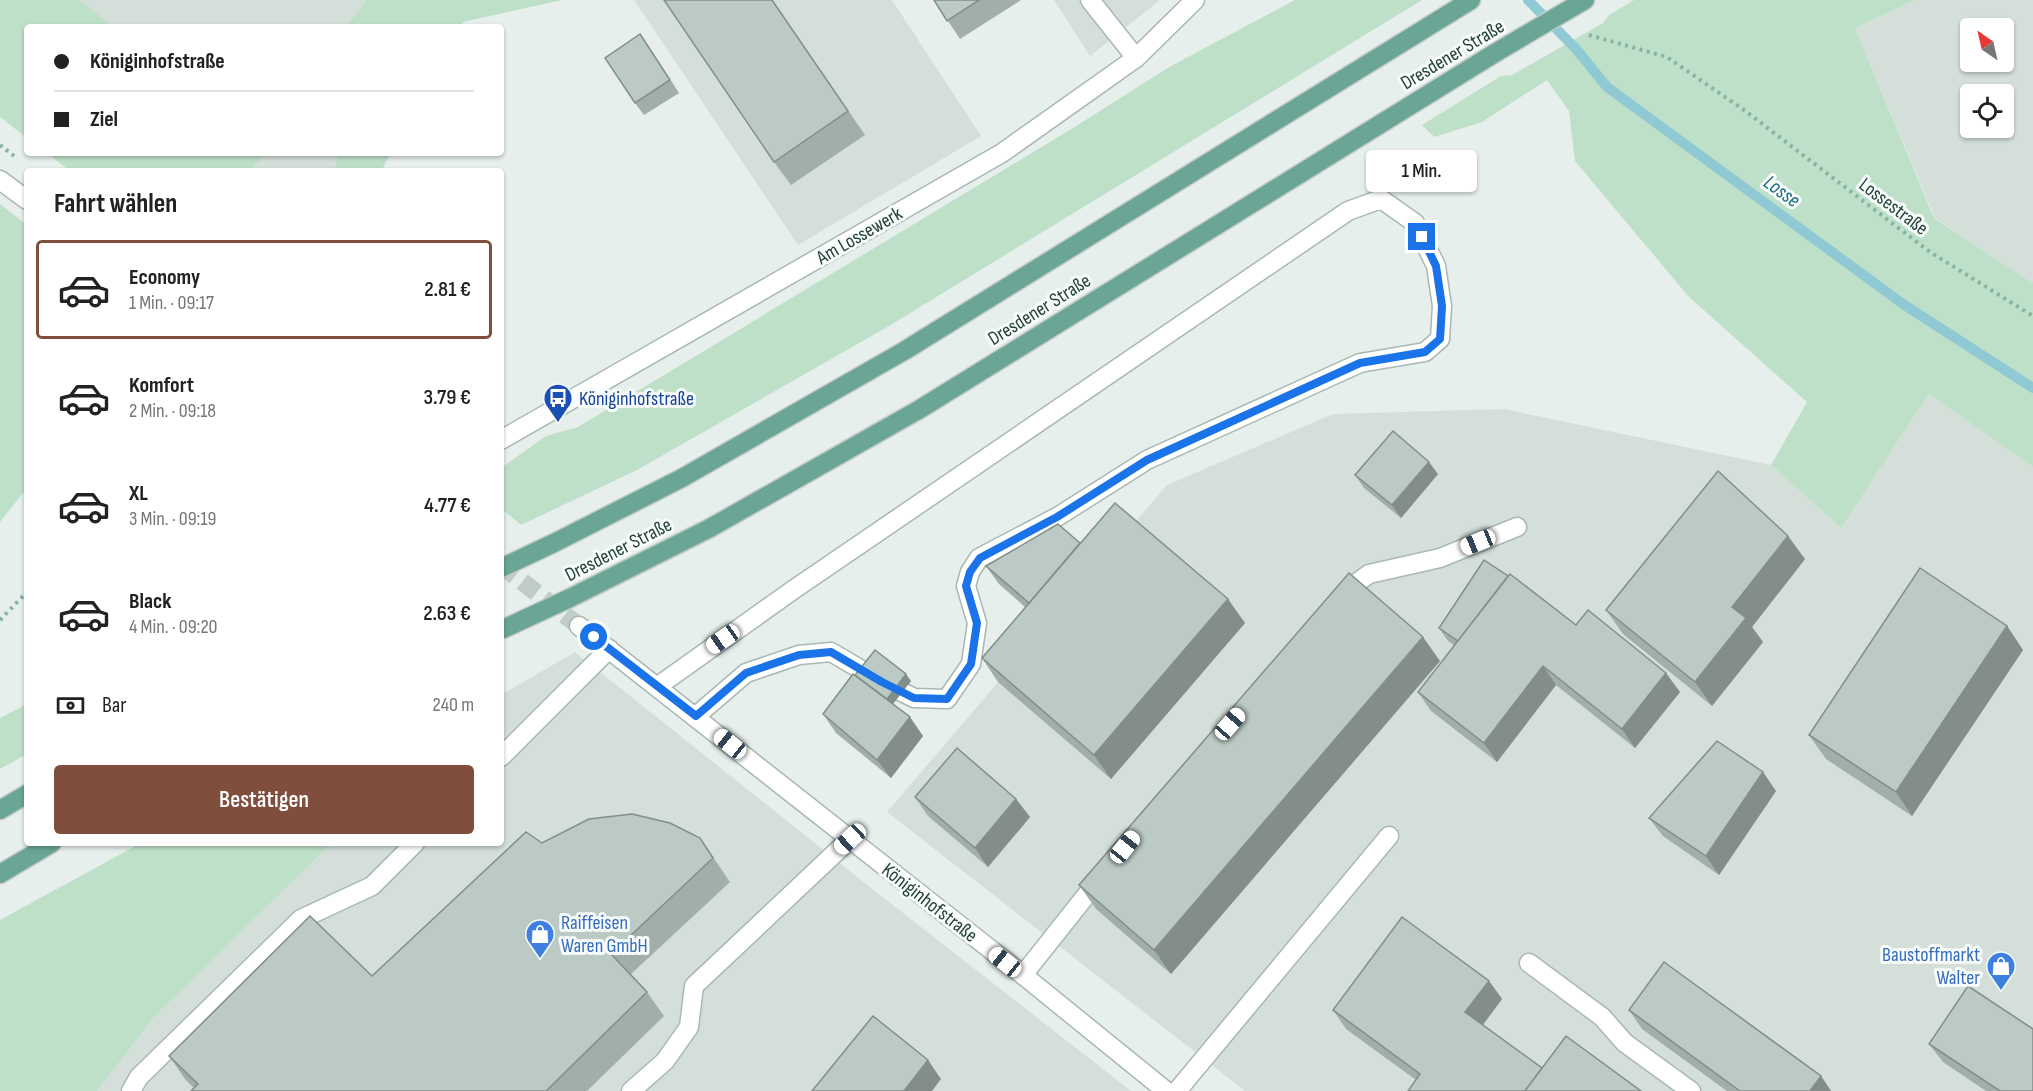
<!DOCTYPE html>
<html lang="de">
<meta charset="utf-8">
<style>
body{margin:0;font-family:"Sofia Sans Condensed",sans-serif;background:#f6f6f6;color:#222;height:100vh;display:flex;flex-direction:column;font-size:22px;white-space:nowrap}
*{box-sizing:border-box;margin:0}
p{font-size:20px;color:#767676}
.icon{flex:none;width:33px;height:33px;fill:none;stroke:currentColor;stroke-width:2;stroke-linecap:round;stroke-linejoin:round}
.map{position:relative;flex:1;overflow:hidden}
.panel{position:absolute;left:24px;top:168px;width:480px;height:678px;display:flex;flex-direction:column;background:#fff;border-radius:6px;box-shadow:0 2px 4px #0004}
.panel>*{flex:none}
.banner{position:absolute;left:24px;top:24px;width:480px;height:132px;border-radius:6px;box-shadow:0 2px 4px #0004;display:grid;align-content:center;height:132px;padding:0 30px;background:#fff}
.needle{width:39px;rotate:326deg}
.fabs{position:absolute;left:1960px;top:18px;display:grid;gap:12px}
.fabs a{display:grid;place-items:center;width:54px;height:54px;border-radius:6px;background:#fff;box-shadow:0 2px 4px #0004;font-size:30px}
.end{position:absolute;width:27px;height:27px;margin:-14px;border:8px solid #1a73e8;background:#fff;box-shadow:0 0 0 3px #fff}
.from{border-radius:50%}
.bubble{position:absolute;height:42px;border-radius:6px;background:#fff;box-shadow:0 2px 4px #0004;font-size:20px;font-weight:600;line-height:42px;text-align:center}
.car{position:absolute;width:18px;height:36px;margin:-18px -9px;border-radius:8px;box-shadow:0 0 4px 2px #0007;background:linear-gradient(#fff 24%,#345 0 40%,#fff 0 76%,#345 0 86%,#fff 0)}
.banner b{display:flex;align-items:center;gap:21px;height:57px;font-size:22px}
.banner b+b{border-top:2px solid #e0e0e0}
.banner i{width:15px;height:15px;background:#222}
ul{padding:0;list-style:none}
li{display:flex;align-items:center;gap:18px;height:99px;margin:0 12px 9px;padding:0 18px;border:3px solid transparent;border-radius:6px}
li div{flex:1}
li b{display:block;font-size:22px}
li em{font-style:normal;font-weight:600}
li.current{border-color:#804e3d}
li>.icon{width:54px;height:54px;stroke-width:1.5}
h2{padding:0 30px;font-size:27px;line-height:72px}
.pay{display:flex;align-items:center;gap:15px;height:66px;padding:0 30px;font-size:22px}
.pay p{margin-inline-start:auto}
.action{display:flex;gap:12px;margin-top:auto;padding:12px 30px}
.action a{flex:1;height:69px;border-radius:6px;background:#804e3d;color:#fff;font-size:24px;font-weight:600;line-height:69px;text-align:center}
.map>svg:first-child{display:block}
.built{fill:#d4dfda;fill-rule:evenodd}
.green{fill:#bfe0c8}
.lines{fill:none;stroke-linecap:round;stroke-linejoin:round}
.stream{stroke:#8ec9d4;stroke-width:10}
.minor-tunnel{stroke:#bfccc8;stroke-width:18;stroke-dasharray:18 9;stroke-linecap:butt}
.service-casing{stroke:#a8b8b2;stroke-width:21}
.minor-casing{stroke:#a8b8b2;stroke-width:21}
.primary-casing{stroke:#c2cac8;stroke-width:21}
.path{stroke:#86b3a5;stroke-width:4;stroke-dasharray:3 4.5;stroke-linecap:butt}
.service{stroke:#fff;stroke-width:18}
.minor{stroke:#fff;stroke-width:18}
.primary{stroke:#6aa596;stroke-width:18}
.primary-bridge-casing{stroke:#c2cac8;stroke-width:21;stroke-linecap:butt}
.primary-bridge{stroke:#6aa596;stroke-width:18}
.wall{fill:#a1aea9}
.shaded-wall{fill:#838d89}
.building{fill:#bbcac4;stroke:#838d89;stroke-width:1.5}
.route{stroke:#1a73e8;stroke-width:8}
.labels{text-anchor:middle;stroke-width:6;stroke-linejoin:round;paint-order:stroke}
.street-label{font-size:20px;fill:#24423a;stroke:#f7fbf9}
.transit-label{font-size:20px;fill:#164399;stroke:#f7fbf9;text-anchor:start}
.shop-label{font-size:20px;fill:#366cbe;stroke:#f7fbf9;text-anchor:start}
.water-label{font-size:21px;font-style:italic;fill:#1c6f80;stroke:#f7fbf9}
</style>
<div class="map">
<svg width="2033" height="1091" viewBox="0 0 2033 1091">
<rect width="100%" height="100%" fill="#e6efeb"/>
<g class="built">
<polygon points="0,0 433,0 460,27 27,27"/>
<polygon points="634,0 892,0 981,136 798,245"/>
<polygon points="1054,0 1160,0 1090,56"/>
<path d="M1915 0H2033V283L1935 218 1855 28ZM1971 28H2004V62H1971ZM1971 94H2004V128H1971Z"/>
<polygon points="71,153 391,153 381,171 94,171"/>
<polygon points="1929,394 2033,467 2033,1091 1245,1091 887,812 1167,485 1333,414 1504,409 1771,465 1841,528"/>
<polygon points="575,652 866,884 1131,1091 97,1091 155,1016 332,843 501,843 501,695"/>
</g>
<g class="green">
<polygon points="0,0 79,0 114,27 27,27 27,138 0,117"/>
<polygon points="365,0 562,0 463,22 460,27 346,27 366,1"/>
<polygon points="1295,0 1422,0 889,326 637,470 521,525 501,508 501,468 546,436 578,427 1073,128 1171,66"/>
<polygon points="1634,0 1915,0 1855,28 1934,218 2033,283 2033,467 1929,394 1841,528 1771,465 1807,402 1689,297 1575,161 1569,111 1547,80 1482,122 1434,137 1422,125 1501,76 1512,75 1603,23 1609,15"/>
<polygon points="47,153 265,153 250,171 70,171"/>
<polygon points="339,153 391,153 381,171 334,171"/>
<polygon points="0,204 27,225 27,488 0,522"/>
<polygon points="27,704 27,754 0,769 0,718"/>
<polygon points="141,843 332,843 155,1016 97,1091 0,1091 0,920"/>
</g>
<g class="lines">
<polyline class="stream" points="1528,0 1576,49 1607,87 1903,304 2033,388"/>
<polyline class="minor-tunnel" points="501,565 579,626"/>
<g class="service-casing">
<g id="service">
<polyline points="1090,0 1136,58"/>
<polyline points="1341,598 1351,587 1369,574 1440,558 1517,527"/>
<polyline points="658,686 793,590 1348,211 1381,199 1415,223 1436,266 1442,306 1440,339 1425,352 1360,363 1147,460 1057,517 979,558 970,572 966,586 977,623 971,664 947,699 914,698 882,682 831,652 799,655 746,673 696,716"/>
<polyline points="501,757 609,649"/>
<polyline points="1529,963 1602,1017 1625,1043 1691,1091"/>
<polyline points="1023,975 1100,878"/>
<polyline points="131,1091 139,1077 301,919 372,886 415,843"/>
<polyline points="631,1091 665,1061 689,1027 694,986 850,839"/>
<polyline points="1177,1091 1389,836"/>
</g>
</g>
<g class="minor-casing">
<g id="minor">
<polyline points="0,180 27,200"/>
<polyline points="501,440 1002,153 1136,58 1195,0"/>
<polyline points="579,626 1023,975 1166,1091"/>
</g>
</g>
<g class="primary-casing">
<g id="primary">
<polyline points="682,478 904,351 1471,0"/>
<polyline points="710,528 920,409 1495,53 1585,0"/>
<polyline points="0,810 27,794"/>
<polyline points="0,874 52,843"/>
</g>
</g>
<g class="path">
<polyline points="1589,35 1667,57 1744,110 1930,252 2033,316"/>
<polyline points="0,145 14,156"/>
<polyline points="0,620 27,592"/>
</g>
<use href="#service" class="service"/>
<use href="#minor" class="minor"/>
<use href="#primary" class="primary"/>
<g class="primary-bridge-casing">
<g id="primary-bridge">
<polyline points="501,568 554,543 682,478"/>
<polyline points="501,630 570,598 710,528"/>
</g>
</g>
<use href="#primary-bridge" class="primary-bridge"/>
</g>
<g class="wall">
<polygon points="772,0 865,135 791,185 774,162"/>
<polygon points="934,0 1021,0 960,39"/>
<polygon points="649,47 679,93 644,115 635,103"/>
<polygon points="1438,474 1401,518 1364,488 1355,475"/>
<polygon points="1080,543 1245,623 1111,779 998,682 982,658 1025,607 999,584 986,566"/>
<polygon points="1805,559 1752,627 1763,642 1712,706 1623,634 1606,610"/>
<polygon points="1576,625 1680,692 1635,748 1556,685 1497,762 1431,711 1418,692 1454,645 1448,641 1439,628"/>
<polygon points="2007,626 2023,650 1912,816 1826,759 1809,735"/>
<polygon points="1440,661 1171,974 1096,909 1079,885"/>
<polygon points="911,681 893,704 923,736 891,778 836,733 823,714"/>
<polygon points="1776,791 1719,875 1663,836 1649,818"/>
<polygon points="915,797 1016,799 1030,817 988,867 928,816"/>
<polygon points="700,838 730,882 631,974 647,992 664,1016 587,1091 191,1091 194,1088 185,1079 169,1056 372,976 542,843"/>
<polygon points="1489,981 1502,999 1483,1025 1542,1068 1641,1091 1416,1080 1346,1029 1333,1010"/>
<polygon points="1629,1010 1821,1076 1831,1091 1727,1091 1642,1029"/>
<polygon points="1929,1044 2033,1091 1986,1091 1943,1062"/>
</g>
<g class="shaded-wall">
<polygon points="1429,462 1438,474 1401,518 1392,505"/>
<polygon points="1788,536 1805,559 1752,627 1763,642 1712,706 1695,682 1732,607"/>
<polygon points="1228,599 1245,623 1111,779 1094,755"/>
<polygon points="2007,626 2023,650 1912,816 1896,792"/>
<polygon points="1423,637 1440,661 1171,974 1154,950"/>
<polygon points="1543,666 1556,685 1497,762 1484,743"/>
<polygon points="1666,673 1680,692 1635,748 1622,729"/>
<polygon points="906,674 911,681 888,710 884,703"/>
<polygon points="910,717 923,736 891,778 877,760"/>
<polygon points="1763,772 1776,791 1719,875 1706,856"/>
<polygon points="1016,799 1030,817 988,867 975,848"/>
<polygon points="1489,981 1502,999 1478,1031 1465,1012"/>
<polygon points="928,1060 941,1079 932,1091 904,1091"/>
<polygon points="1821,1076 1831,1091 1810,1091"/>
</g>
<g class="building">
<polygon points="664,0 772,0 848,111 774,162"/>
<polygon points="934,0 979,0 947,21"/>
<polygon points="640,34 670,80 635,103 605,58"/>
<polygon points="1393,431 1429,462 1392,505 1355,475"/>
<polygon points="1718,471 1788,536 1732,607 1746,618 1695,682 1606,610"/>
<polygon points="1115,503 1228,599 1094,755 982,658"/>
<polygon points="1058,524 1080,543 1029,603 986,566"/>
<polygon points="1484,560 1508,576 1458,641 1439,628"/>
<polygon points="1920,568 2007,626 1896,792 1809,735"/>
<polygon points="1349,573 1423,637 1154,950 1079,885"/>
<polygon points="1510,574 1576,625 1588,610 1666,673 1622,729 1543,666 1484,743 1418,692"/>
<polygon points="875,650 906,674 887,699 855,675"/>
<polygon points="853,674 910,717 877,760 823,714"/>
<polygon points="1717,741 1763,772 1706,856 1649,818"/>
<polygon points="957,748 1016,799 975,848 915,797"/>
<polygon points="632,814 670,823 700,838 713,858 611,954 647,992 546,1091 191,1091 198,1084 169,1056 310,916 372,976 526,832 542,843 589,819"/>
<polygon points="1402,917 1489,981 1465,1012 1542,1068 1525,1091 1408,1091 1420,1074 1333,1010"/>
<polygon points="1664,962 1821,1076 1810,1091 1740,1091 1629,1010"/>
<polygon points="1968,986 2033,1029 2033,1091 2000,1091 1929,1044"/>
<polygon points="873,1016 928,1060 904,1091 812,1091"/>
<polygon points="1566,1036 1641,1091 1525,1091"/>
</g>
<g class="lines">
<polyline class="route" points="594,637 696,716 746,673 799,655 831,652 882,682 914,698 947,699 971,664 977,623 966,586 970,572 980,558 1057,517 1147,460 1360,363 1425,352 1440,339 1442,306 1436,266 1422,237"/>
</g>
<defs>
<g id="bus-pin" transform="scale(1.5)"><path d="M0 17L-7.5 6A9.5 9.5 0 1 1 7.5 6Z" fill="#1a4fb4" stroke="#f7fbf9"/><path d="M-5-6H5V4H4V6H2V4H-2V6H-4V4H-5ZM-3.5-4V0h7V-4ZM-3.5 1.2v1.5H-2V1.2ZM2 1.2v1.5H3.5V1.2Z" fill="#fff"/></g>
<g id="shop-pin" transform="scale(1.5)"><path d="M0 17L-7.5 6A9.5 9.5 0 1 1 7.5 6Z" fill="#3f7fe0" stroke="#f7fbf9"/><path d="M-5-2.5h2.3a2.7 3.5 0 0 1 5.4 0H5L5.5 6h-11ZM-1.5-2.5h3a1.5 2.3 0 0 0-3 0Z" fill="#fff"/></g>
</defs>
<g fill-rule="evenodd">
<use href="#bus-pin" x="558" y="398"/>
<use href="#shop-pin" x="540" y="934"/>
<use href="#shop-pin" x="2001" y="966"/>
</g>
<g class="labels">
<g class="street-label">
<text transform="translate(1452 54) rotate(-31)" y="7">Dresdener Straße</text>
<text transform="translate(1894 206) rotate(37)" y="7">Lossestraße</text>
<text transform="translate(859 235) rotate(-30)" y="7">Am Lossewerk</text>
<text transform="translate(1039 309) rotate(-32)" y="7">Dresdener Straße</text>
<text transform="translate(618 549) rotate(-27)" y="7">Dresdener Straße</text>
<text transform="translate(930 902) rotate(38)" y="7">Königinhofstraße</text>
</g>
<g class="transit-label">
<text x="579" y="405">Königinhofstraße</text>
</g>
<g class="shop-label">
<text x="561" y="929">Raiffeisen<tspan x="561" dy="23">Waren GmbH</tspan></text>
<text x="1980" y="961" text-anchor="end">Baustoffmarkt<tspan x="1980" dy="23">Walter</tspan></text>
</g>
<g class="water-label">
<text transform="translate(1782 191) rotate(36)" y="7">Losse</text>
</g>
</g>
</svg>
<div class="fabs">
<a><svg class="needle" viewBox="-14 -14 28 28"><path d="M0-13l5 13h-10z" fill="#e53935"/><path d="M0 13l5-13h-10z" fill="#767676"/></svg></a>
<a><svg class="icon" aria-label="locate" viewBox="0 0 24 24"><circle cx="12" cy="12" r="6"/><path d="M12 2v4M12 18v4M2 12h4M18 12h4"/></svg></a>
</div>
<i class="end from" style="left:594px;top:637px"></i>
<i class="end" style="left:1422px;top:237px"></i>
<div class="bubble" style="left:1366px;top:150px;width:111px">1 Min.</div>
<i class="car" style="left:1478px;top:542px;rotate:248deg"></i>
<i class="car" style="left:723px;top:639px;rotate:235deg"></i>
<i class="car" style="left:1230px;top:724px;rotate:41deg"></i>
<i class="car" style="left:730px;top:744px;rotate:309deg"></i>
<i class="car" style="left:850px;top:839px;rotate:227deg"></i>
<i class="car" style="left:1125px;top:847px;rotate:39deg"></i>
<i class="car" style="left:1005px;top:962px;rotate:309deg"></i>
<div class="banner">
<b><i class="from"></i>Königinhofstraße</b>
<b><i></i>Ziel</b>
</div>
<section class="panel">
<h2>Fahrt wählen</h2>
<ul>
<li class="current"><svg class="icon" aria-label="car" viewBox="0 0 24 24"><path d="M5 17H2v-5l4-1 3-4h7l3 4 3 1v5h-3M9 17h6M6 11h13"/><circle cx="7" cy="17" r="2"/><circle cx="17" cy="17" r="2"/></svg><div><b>Economy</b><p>1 Min. · 09:17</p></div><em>2.81 €</em></li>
<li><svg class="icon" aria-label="car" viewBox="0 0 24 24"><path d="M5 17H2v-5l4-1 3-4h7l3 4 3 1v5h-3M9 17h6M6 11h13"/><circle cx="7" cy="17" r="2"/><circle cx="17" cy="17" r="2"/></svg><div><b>Komfort</b><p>2 Min. · 09:18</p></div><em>3.79 €</em></li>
<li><svg class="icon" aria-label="car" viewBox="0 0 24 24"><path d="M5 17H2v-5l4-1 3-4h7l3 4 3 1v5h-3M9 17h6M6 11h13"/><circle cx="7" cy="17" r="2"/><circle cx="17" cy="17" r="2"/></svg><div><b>XL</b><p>3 Min. · 09:19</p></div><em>4.77 €</em></li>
<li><svg class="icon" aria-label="car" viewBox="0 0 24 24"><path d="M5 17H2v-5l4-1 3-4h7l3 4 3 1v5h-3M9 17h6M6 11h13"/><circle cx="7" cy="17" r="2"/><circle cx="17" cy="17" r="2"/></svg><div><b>Black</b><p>4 Min. · 09:20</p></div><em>2.63 €</em></li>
</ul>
<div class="pay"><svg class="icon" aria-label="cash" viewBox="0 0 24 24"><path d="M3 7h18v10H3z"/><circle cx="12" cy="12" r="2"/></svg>Bar<p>240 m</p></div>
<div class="action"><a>Bestätigen</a></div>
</section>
</div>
